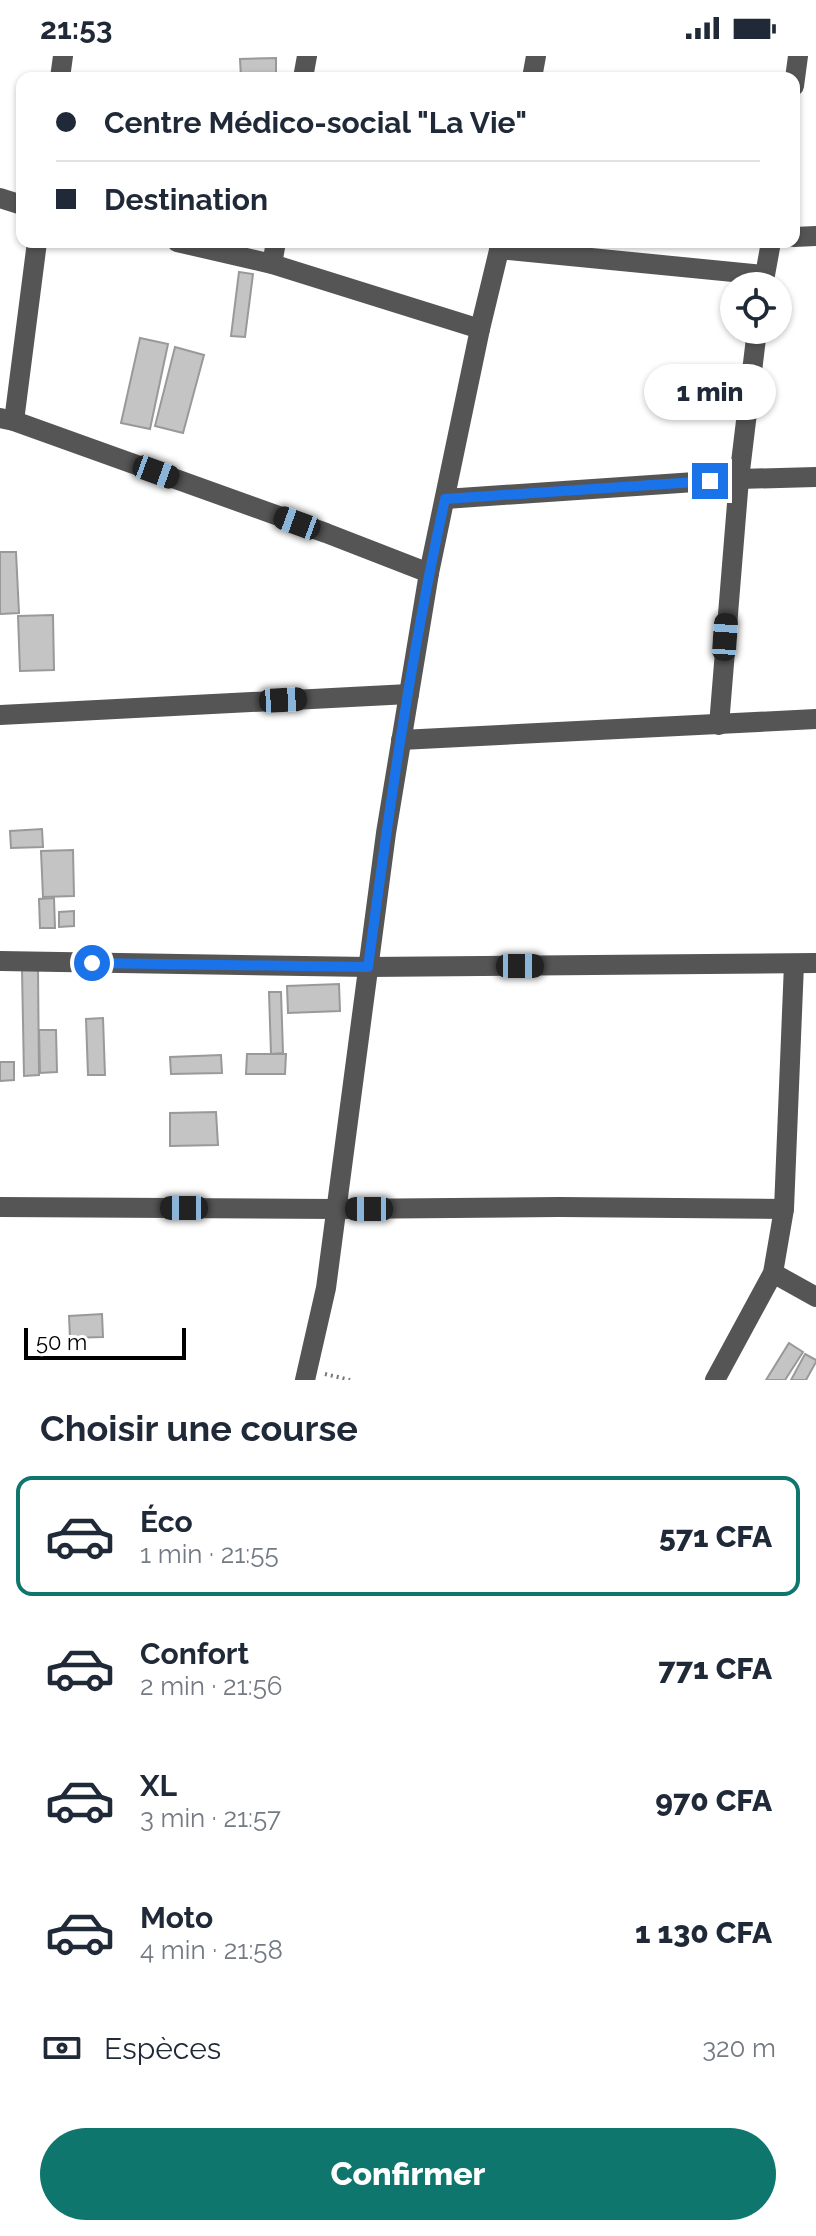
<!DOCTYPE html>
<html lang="fr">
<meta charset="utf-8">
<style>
body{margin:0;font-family:Raleway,sans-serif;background:#f6f6f7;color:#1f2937;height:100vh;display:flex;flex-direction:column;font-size:30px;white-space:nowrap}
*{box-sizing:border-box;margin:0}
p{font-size:26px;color:#747a83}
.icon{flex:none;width:44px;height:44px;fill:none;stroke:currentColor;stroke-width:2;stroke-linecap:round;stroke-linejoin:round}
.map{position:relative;height:1324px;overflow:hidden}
.sheet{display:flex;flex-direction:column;background:#fff;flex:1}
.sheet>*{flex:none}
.hud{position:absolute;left:16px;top:16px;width:784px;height:176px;border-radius:16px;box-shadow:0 2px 6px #0004;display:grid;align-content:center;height:176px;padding:0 40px;background:#fff}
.buttons{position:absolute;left:720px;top:216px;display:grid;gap:16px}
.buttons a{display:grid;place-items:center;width:72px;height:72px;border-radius:50%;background:#fff;box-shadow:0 2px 6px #0004;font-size:40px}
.scale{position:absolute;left:24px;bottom:20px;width:162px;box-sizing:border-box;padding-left:8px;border:4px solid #000;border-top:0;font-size:22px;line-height:28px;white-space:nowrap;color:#000;-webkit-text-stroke:6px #fff;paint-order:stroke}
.end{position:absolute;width:36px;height:36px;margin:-18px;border:10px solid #1a73e8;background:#fff;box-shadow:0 0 0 4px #fff}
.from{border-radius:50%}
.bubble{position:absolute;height:56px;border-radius:28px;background:#fff;box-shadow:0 2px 6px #0004;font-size:26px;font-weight:800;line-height:56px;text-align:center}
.car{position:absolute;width:24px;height:48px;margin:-24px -12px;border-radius:10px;box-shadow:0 0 6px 2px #0007;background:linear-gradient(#222 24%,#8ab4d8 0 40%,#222 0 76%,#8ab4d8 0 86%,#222 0)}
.hud b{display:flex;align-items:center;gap:28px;height:76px;font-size:30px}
.hud b+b{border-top:2px solid #e0e1e3}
.hud i{width:20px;height:20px;background:#1f2937}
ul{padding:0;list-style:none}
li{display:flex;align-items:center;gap:24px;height:120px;margin:0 16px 12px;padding:0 24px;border:4px solid transparent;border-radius:16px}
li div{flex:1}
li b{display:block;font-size:30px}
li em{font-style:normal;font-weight:800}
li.selected{border-color:#0f766e}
li>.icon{width:72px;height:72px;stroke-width:1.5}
h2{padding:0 40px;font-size:36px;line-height:96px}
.pay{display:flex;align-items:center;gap:20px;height:88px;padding:0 40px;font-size:30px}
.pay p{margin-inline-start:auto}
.button{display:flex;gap:16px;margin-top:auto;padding:16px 40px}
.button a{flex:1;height:92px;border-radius:48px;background:#0f766e;color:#fff;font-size:32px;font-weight:800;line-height:92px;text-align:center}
.status{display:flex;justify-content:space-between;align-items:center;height:56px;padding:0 40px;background:#fff;direction:ltr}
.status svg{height:22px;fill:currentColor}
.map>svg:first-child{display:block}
.building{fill:#c4c4c4;stroke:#999;stroke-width:2}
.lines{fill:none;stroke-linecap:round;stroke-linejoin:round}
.path{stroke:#777;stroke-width:4;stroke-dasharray:2 4;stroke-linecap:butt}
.minor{stroke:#555;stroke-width:20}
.route{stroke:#1a73e8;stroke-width:10}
</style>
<div class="status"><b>21:53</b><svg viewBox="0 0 49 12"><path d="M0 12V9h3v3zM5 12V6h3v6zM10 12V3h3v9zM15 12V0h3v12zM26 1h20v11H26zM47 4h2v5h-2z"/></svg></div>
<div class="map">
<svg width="816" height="1324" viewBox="0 0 816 1324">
<rect width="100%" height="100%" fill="#fff"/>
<g class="building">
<polygon points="276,2 276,22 241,22 240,3"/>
<polygon points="239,216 253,218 245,281 231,280"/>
<polygon points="140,282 168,288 150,373 121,367"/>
<polygon points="175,291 204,299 183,377 155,370"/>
<polygon points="0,496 16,496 19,557 0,558"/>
<polygon points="53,559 54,614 20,615 18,560"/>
<polygon points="42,773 43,791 11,792 10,775"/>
<polygon points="73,794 74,840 43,841 41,795"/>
<polygon points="54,842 55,872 40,872 39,843"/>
<polygon points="74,855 74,870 59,871 59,856"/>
<polygon points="22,913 38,913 39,1019 24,1020"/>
<polygon points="339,928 340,955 288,957 287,930"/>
<polygon points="269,936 281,936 283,997 271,998"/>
<polygon points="103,962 105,1019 88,1019 86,963"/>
<polygon points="39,974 56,974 57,1016 40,1017"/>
<polygon points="247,998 286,998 285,1018 246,1018"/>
<polygon points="221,999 222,1017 171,1018 170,1001"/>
<polygon points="0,1006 14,1006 14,1024 0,1025"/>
<polygon points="216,1056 218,1089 170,1090 170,1057"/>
<polygon points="102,1258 103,1281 70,1282 69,1260"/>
<polygon points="789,1287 803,1296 785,1324 766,1324"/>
<polygon points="805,1298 816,1304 816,1306 806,1324 791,1324"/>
</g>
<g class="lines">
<polyline class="path" points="325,1318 350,1324"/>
<g class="minor">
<polyline points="60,22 63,0"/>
<polyline points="303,22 307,0"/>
<polyline points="532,22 536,0"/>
<polyline points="794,30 798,0"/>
<polyline points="0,142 22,149"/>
<polyline points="794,181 816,180"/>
<polyline points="177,186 272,208 480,273"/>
<polyline points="499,193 764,219"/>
<polyline points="272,208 276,186"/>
<polyline points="763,230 771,186"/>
<polyline points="0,362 14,365 326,477 429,517"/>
<polyline points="14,365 37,186"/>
<polyline points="445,443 739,423 816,421"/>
<polyline points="0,659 409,638"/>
<polyline points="719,669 739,423 757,274"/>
<polyline points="401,684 816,663"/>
<polyline points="0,905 368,911 816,907"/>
<polyline points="0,1151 337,1153 559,1151 784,1153"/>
<polyline points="773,1217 816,1241"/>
<polyline points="305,1324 326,1232 386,777 429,517 480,273 501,186"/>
<polyline points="715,1324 773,1217 784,1153 794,908"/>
</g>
</g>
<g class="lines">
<path class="route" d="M92 907 368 911C389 754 411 597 445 443L710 425"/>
</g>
</svg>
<div class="buttons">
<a><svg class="icon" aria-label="locate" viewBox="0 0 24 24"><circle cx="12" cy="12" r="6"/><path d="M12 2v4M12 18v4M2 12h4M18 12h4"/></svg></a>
</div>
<div class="scale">50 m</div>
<i class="end from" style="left:92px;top:907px"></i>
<i class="end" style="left:710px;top:425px"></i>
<div class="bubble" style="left:644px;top:308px;width:132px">1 min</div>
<i class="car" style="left:156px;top:416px;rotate:110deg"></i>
<i class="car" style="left:297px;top:467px;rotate:290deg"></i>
<i class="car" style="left:725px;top:581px;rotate:4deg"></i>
<i class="car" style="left:283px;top:644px;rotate:87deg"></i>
<i class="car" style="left:520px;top:910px;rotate:90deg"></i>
<i class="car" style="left:184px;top:1152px;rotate:270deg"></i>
<i class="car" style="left:369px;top:1153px;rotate:270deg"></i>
<div class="hud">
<b><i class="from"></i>Centre Médico-social &quot;La Vie&quot;</b>
<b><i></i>Destination</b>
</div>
</div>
<section class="sheet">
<h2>Choisir une course</h2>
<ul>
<li class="selected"><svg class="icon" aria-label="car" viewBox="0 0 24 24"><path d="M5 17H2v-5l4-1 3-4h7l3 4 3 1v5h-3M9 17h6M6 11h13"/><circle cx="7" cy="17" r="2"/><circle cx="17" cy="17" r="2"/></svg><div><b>Éco</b><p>1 min · 21:55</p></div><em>571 CFA</em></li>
<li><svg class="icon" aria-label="car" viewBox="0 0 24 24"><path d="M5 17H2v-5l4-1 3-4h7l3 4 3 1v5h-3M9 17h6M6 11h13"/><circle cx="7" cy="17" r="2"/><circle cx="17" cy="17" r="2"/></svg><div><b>Confort</b><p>2 min · 21:56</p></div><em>771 CFA</em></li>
<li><svg class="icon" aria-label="car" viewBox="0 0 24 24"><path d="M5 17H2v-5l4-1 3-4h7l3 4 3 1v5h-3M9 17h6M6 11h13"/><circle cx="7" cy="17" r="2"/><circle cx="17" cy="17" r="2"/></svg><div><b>XL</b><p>3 min · 21:57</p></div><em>970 CFA</em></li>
<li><svg class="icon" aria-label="car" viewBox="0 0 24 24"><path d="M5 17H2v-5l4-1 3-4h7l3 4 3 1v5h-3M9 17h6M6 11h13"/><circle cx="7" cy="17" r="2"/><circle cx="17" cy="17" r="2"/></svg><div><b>Moto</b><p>4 min · 21:58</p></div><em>1 130 CFA</em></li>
</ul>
<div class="pay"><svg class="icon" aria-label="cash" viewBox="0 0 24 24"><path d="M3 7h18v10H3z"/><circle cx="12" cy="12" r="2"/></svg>Espèces<p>320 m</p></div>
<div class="button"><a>Confirmer</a></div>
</section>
